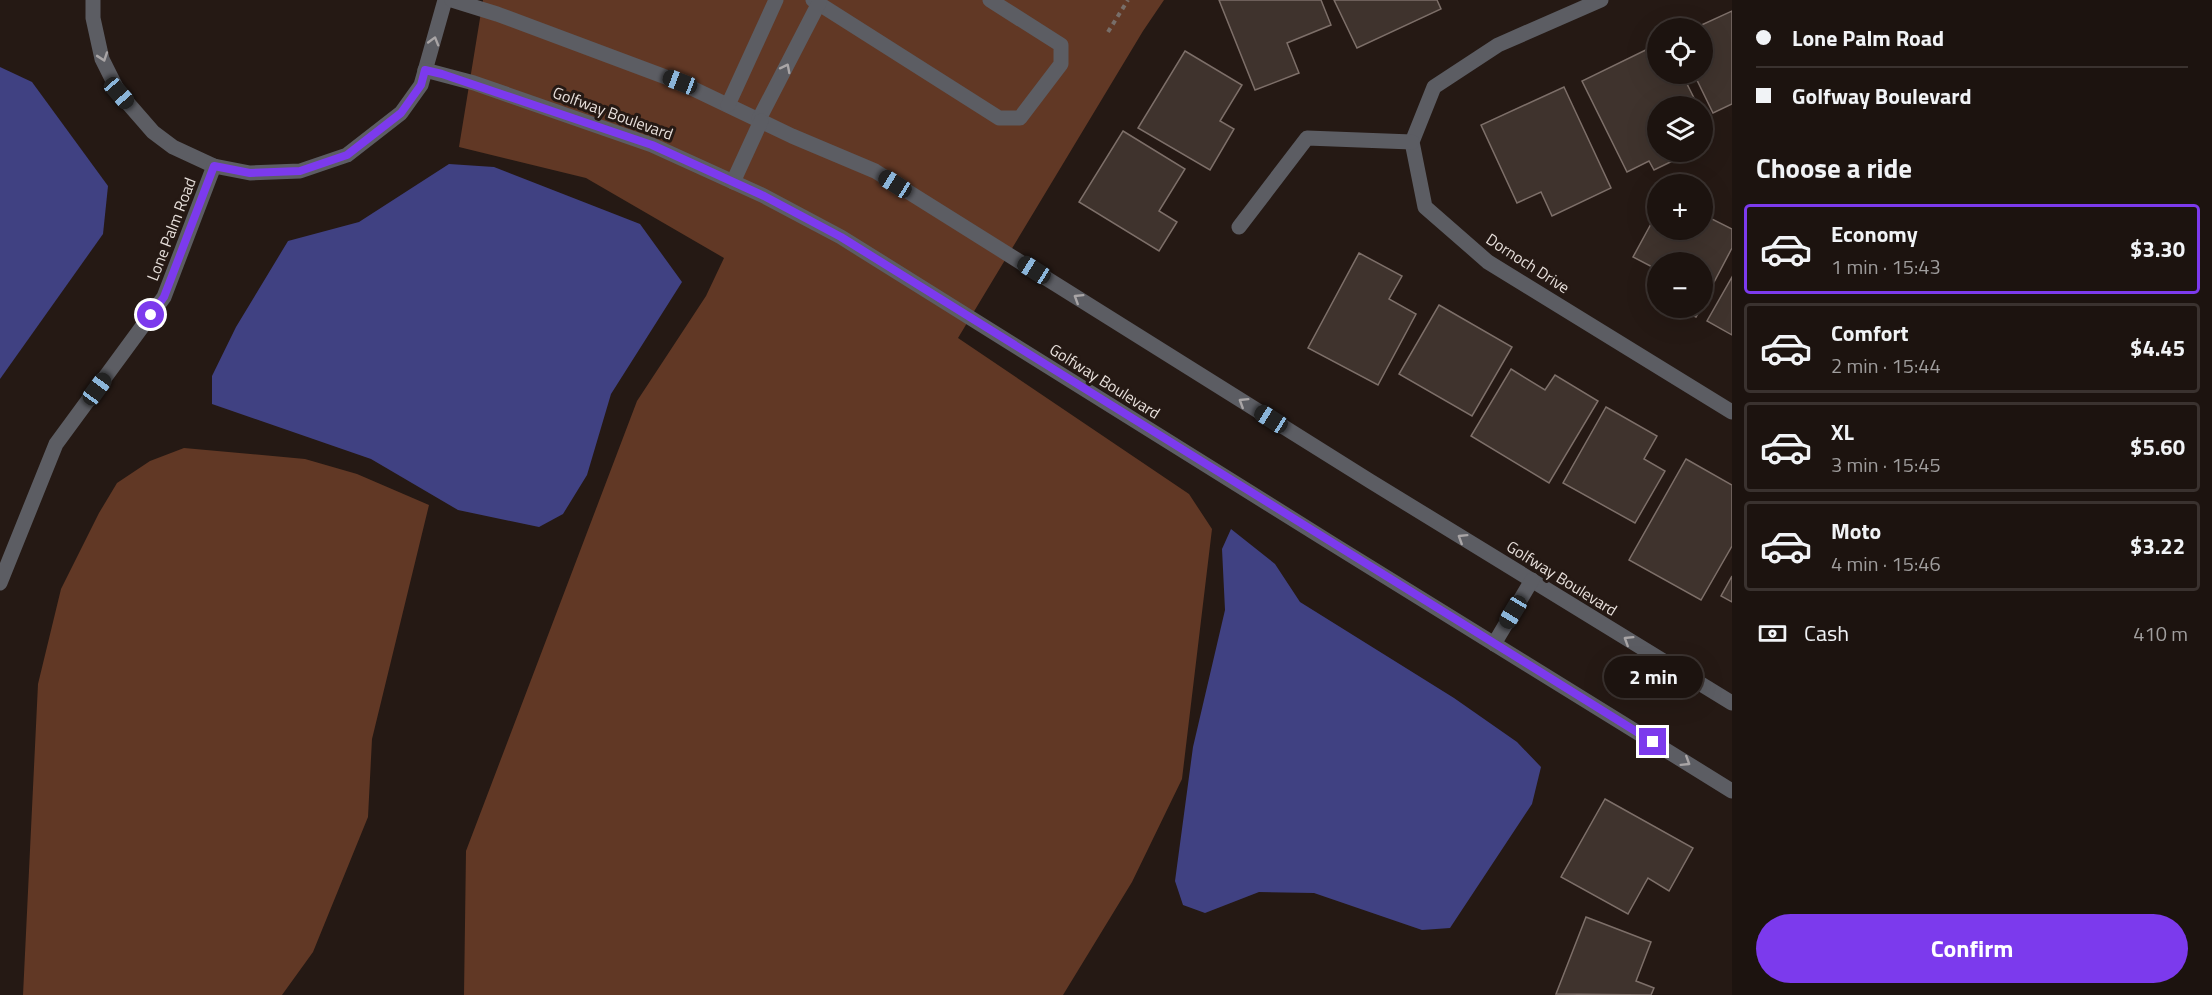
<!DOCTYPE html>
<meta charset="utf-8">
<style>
body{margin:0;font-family:"Titillium Web",sans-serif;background:#29201d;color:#f1f3f6;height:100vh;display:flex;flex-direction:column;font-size:22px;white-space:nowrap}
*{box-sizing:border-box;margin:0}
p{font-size:20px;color:#a09e9e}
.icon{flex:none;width:33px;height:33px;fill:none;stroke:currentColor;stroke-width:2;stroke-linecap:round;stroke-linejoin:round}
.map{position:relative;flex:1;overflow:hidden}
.drawer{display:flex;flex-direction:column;background:#1c130f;width:480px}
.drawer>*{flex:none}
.hud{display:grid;align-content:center;height:132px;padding:0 24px;background:#1c130f}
.fabs{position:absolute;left:1647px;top:18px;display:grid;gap:12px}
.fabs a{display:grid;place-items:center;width:66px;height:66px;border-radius:50%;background:#1c130f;box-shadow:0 6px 24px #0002,0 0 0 2px #3a322f;font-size:30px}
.end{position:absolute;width:27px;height:27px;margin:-14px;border:8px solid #7c3aed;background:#fff;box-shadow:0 0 0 3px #fff}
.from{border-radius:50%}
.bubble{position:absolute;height:42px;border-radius:21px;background:#1c130f;box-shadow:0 6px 24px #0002,0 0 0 2px #3a322f;font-size:20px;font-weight:700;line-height:42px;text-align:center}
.car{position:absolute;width:18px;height:36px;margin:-18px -9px;border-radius:8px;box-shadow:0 0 4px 2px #0007;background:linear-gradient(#222 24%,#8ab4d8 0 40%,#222 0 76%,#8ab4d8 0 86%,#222 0)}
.hud b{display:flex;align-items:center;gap:21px;height:57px;font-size:22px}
.hud b+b{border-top:2px solid #3a322f}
.hud i{width:15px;height:15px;background:#f1f3f6}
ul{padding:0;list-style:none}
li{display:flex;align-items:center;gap:18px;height:90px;margin:0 12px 9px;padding:0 12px;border:3px solid #3a322f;border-radius:6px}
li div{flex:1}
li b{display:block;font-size:22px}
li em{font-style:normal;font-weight:700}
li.current{border-color:#7c3aed}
li>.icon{width:54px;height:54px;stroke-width:1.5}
h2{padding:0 24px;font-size:27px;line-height:72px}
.pay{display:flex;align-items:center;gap:15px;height:66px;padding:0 24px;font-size:22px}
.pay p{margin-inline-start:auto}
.button{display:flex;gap:12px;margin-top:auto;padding:12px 24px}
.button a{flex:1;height:69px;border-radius:36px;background:#7c3aed;color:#fff;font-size:24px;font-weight:700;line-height:69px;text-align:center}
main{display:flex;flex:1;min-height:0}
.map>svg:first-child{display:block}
.green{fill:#613825}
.water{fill:#404182}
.building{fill:#3f332d;stroke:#7d6f69;stroke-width:1.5}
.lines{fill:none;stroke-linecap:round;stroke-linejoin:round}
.path{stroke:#786e69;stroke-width:4;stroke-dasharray:4.5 4.5;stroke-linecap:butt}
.minor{stroke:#5c5d63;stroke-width:15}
.oneway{stroke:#a9a5a6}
.route{stroke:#7c3aed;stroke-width:8}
.labels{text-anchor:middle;stroke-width:6;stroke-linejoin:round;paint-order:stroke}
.street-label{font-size:16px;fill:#e8e0dc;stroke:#251914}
</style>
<main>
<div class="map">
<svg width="1732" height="995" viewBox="0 0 1732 995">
<rect width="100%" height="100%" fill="#251914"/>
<g class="green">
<polygon points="483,0 1164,0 1143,31 958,338 1189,494 1212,529 1182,779 1132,882 1063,995 464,995 466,851 637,401 706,296 724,258 586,178 459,147"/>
<polygon points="184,448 305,459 357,474 429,505 372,739 368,817 313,952 282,995 23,995 38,684 61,589 99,513 117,483 150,461"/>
</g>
<g class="water">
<polygon points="0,67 32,82 108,186 103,234 0,379"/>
<polygon points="449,164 494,167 640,224 682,282 611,394 587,475 563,514 539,527 458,510 371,459 212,404 212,376 236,327 288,241 359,222"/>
<polygon points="1231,529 1275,564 1300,602 1454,698 1517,742 1541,767 1532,804 1450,928 1422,930 1314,893 1259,892 1205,913 1183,905 1175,881 1193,747 1225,610 1222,549"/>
</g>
<g class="building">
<polygon points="1219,0 1321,0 1331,25 1287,43 1299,73 1255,90"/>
<polygon points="1334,0 1437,0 1441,9 1357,48"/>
<polygon points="1732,11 1732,104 1713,113 1694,74 1702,74 1702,28 1695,28"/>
<polygon points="1658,44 1658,74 1682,74 1698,106 1658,106 1658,152 1691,152 1654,170 1649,161 1627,172 1582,81"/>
<polygon points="1185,51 1242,85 1220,121 1234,129 1210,170 1138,128"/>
<polygon points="1564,87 1611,188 1552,216 1541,192 1517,203 1481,125"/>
<polygon points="1123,131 1185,169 1159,211 1177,222 1159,251 1079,202"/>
<polygon points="1658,211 1658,230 1702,230 1702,214 1732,229 1732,248 1702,305 1702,262 1658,262 1658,270 1633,257"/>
<polygon points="1359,253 1402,276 1389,299 1416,314 1378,385 1308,348"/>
<polygon points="1732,277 1732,335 1707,321"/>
<polygon points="1439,305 1512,347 1472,416 1399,374"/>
<polygon points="1677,308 1701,308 1696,317"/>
<polygon points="1511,369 1545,390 1555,375 1598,401 1549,483 1471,436"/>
<polygon points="1606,407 1657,436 1644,459 1665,471 1635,523 1563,483"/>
<polygon points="1686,459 1732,485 1732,546 1701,600 1629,560"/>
<polygon points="1732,576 1732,602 1721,596"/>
<polygon points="1605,799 1693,848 1669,891 1648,878 1628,914 1561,877"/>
<polygon points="1586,917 1651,942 1636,981 1654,988 1651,995 1556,994"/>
</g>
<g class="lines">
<polyline class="path" points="1108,32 1128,0"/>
<g class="minor">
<polyline points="93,0 93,18 102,59 119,93 153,132 173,147 214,166 250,173 300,171 347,155 401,113 421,85 445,0"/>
<polyline points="452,0 497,14 679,82 792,136 875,171 1370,481 1732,703"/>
<polyline points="813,0 999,118 1020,118 1061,64 1061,45 990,0"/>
<polyline points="1601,0 1498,45 1434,87 1412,142 1425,207 1488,262 1732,412"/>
<polyline points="425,70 474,83 652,145 764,196 841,237 1331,543 1732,791"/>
<polyline points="728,105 776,0"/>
<polyline points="759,119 819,3"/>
<polyline points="733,182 761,121"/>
<polyline points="1239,227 1307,138 1412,142"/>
<polyline points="0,583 56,444 164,297 214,166"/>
<polyline points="1494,644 1532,580"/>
</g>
</g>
<defs><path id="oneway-chevron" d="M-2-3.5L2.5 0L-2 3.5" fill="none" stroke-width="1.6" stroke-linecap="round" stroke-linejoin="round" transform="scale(1.5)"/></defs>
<g class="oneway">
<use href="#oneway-chevron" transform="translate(434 41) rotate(-74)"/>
<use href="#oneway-chevron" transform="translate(103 57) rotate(71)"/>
<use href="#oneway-chevron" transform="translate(786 68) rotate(-63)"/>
<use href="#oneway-chevron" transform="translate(1078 298) rotate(-148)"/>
<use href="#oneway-chevron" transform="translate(1243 402) rotate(-148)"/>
<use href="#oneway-chevron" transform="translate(1462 538) rotate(-148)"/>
<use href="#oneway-chevron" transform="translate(1628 640) rotate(-148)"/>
<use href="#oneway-chevron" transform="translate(1686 762) rotate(32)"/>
</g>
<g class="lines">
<polyline class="route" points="151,315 164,297 214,166 250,173 300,171 347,155 401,113 421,85 425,70 442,74 652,145 764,196 841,237 1653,742"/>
</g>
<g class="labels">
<g class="street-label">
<text transform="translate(613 113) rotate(20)" y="6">Golfway Boulevard</text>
<text transform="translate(171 229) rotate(-69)" y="6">Lone Palm Road</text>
<text transform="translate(1528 263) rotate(33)" y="6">Dornoch Drive</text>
<text transform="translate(1105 381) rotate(32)" y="6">Golfway Boulevard</text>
<text transform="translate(1562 578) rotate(32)" y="6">Golfway Boulevard</text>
</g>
</g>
</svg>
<div class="fabs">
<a><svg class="icon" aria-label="locate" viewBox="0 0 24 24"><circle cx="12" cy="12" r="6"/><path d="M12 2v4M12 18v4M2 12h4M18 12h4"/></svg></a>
<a><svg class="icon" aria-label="layers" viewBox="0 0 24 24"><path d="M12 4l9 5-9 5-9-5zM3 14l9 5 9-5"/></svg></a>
<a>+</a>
<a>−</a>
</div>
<i class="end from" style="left:151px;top:315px"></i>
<i class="end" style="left:1653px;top:742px"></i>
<div class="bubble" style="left:1604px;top:656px;width:99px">2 min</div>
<i class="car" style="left:680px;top:82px;rotate:291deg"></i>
<i class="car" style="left:119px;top:93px;rotate:139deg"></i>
<i class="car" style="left:895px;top:184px;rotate:302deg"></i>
<i class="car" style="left:1034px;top:270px;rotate:302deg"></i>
<i class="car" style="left:97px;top:389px;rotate:36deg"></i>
<i class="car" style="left:1271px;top:419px;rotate:302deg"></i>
<i class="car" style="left:1513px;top:612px;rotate:211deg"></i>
</div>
<section class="drawer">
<div class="hud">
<b><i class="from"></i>Lone Palm Road</b>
<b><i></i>Golfway Boulevard</b>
</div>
<h2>Choose a ride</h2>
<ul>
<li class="current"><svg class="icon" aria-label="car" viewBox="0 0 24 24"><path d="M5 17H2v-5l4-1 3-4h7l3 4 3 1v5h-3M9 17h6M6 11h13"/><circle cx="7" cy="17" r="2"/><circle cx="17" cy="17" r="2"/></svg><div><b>Economy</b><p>1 min · 15:43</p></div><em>$3.30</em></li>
<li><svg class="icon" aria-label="car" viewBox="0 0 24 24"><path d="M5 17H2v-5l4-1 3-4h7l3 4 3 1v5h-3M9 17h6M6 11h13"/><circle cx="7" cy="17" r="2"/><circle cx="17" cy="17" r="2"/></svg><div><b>Comfort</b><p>2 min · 15:44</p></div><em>$4.45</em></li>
<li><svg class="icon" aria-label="car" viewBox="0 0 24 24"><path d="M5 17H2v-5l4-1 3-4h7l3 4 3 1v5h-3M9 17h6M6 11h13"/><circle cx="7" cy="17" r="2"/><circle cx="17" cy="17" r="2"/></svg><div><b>XL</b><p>3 min · 15:45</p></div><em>$5.60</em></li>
<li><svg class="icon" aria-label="car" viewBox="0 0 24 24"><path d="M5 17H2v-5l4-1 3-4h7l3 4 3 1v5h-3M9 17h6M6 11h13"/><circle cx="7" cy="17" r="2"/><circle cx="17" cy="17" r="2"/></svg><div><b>Moto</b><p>4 min · 15:46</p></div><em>$3.22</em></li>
</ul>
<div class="pay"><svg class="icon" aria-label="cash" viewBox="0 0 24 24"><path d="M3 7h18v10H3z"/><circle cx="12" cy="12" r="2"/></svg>Cash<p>410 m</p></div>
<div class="button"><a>Confirm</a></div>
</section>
</main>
